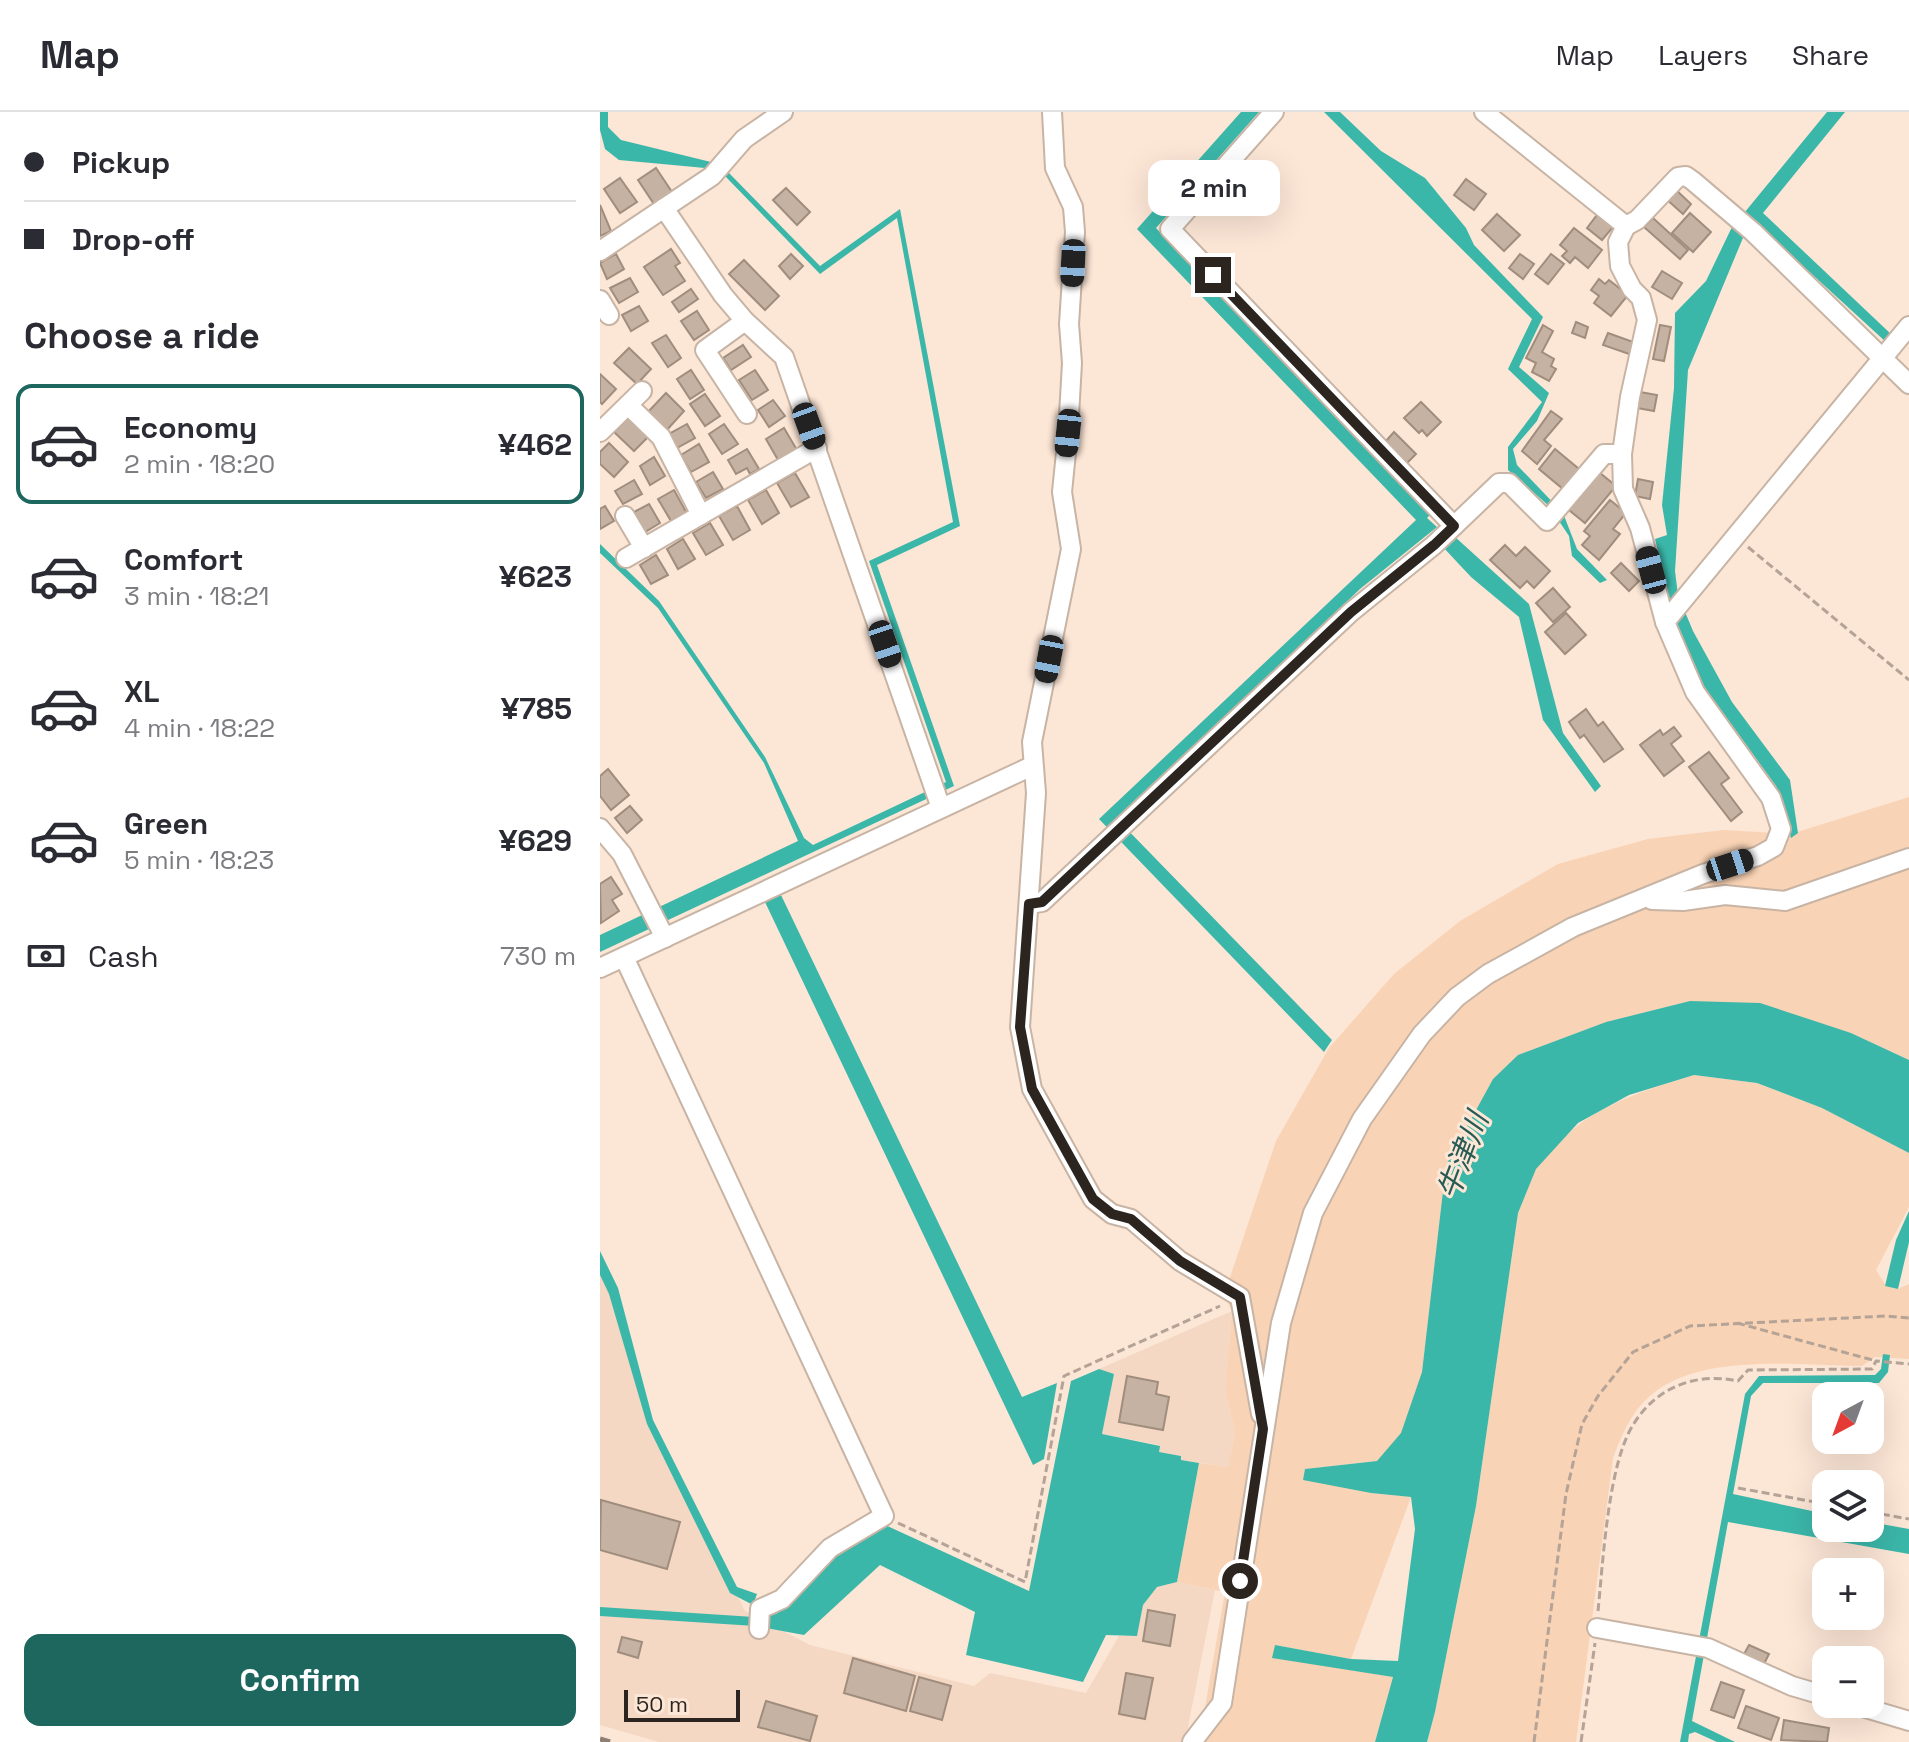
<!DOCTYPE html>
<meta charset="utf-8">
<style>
body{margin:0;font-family:"Space Grotesk","Noto Sans JP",sans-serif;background:#f2f2f3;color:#2b2b33;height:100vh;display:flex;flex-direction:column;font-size:30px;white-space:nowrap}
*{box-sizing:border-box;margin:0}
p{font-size:26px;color:#7c7c81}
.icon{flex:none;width:44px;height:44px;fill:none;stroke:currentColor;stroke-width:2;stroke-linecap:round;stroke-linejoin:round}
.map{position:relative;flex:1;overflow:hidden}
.sheet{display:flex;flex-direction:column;background:#fff;width:600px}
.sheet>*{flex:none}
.banner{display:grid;align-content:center;height:176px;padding:0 24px;background:#fff}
.needle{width:52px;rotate:221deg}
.tools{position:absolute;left:1212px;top:1270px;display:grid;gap:16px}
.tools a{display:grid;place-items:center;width:72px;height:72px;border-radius:16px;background:#fff;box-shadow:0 8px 32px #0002;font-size:40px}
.scale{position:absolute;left:24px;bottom:20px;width:116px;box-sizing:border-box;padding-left:8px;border:4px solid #2c251f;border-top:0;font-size:22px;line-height:28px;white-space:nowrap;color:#2c251f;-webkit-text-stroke:6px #fce6d6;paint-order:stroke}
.end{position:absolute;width:36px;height:36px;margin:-18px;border:10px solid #2c251f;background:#fff;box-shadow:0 0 0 4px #fff}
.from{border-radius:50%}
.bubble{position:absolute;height:56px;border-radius:16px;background:#fff;box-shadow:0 8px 32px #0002;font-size:26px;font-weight:600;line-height:56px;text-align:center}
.car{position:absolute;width:24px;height:48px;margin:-24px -12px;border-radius:10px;box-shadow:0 0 6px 2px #0007;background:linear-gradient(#222 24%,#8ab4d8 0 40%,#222 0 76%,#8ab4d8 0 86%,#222 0)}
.banner b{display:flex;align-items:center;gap:28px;height:76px;font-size:30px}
.banner b+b{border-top:2px solid #e1e1e2}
.banner i{width:20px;height:20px;background:#2b2b33}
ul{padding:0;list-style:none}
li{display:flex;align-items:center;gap:24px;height:120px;margin:0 16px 12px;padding:0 8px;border:4px solid transparent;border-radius:16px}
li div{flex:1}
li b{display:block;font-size:30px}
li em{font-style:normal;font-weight:600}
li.current{border-color:#1d675f}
li>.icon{width:72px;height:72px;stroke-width:1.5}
h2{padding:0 24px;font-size:36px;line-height:96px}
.pay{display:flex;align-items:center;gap:20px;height:88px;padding:0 24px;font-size:30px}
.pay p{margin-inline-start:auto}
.primary-button{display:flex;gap:16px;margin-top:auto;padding:16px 24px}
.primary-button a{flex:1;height:92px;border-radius:16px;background:#1d675f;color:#fff;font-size:32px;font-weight:600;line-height:92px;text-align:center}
header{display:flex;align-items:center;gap:48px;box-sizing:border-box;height:112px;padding:0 40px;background:#fff;border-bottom:2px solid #e1e1e2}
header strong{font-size:38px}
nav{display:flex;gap:44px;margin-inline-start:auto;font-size:28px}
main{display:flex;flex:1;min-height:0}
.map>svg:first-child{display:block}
.built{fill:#f4d8c3}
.green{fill:#f9d3b5}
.water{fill:#3bb7a9}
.building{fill:#c6b2a2;stroke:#a08d7d;stroke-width:2}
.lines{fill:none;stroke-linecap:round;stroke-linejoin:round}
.street-casing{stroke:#c8b4a4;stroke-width:22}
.path{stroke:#b4a396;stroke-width:3;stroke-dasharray:8 4;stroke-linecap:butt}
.street{stroke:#fff;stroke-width:18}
.rail{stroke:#8d7f74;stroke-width:5;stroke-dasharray:16 8;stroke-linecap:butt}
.route{stroke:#2c251f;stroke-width:10}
.labels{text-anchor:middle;stroke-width:6;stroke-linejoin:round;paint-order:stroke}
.water-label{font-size:30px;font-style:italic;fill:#285b54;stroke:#fce6d6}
</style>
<header>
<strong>Map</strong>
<nav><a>Map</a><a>Layers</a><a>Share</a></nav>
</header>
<main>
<section class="sheet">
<div class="banner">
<b><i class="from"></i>Pickup</b>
<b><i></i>Drop-off</b>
</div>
<h2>Choose a ride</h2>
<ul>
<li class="current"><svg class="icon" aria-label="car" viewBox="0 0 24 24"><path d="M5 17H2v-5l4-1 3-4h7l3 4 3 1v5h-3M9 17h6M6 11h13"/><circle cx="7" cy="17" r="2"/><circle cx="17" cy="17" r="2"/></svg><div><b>Economy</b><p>2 min · 18:20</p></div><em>¥462</em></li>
<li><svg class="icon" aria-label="car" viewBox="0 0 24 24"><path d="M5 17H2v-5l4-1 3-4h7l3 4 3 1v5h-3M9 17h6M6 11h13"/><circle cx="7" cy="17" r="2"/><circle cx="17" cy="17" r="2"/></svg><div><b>Comfort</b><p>3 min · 18:21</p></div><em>¥623</em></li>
<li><svg class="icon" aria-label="car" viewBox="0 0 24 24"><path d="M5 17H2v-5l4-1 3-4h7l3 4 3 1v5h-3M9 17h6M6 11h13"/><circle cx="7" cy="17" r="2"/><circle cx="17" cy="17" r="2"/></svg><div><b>XL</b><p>4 min · 18:22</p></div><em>¥785</em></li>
<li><svg class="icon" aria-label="car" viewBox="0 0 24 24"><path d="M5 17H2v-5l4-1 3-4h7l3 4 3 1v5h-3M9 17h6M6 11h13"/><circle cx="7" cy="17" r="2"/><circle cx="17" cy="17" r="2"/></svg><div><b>Green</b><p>5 min · 18:23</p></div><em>¥629</em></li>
</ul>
<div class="pay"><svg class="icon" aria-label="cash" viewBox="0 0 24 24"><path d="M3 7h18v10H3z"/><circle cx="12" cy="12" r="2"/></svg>Cash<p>730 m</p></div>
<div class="primary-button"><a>Confirm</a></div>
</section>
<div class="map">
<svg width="1309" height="1630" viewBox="0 0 1309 1630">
<rect width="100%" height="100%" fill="#fce6d6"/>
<g class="built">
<polygon points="0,1155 52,1312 145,1499 210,1533 374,1574 390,1561 486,1581 519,1524 537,1524 543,1493 557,1475 577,1470 615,1478 585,1630 59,1630 0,1613"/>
<polygon points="632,1199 625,1278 635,1321 628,1355 581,1348 581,1344 558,1340 559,1333 502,1322 514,1263 499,1257"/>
</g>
<g class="green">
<polygon points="1309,685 1309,948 1251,921 1090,889 1006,910 918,943 893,967 846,1053 822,1260 801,1322 777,1349 705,1357 771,1381 811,1385 751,1547 675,1533 673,1545 793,1565 775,1630 599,1630 625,1480 577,1470 599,1351 628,1355 635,1321 625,1278 632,1199 624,1183 676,1029 729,936 794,862 860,809 958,752 1048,727 1123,718 1191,722"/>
<path d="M1094 963 1157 971 1222 996 1309 1041V1095L1276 1158 1286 1174 1298 1177 1309 1172V1247L1275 1245 1262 1254C1199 1254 1102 1240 1051 1283 1031 1300 1022 1323 1013 1346L976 1630H827L835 1600 876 1394 918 1101C924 1087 928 1068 937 1055 979 998 1030 983 1094 963Z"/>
</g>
<g class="water">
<polygon points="0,0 8,0 8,15 21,28 111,50 129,61 220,154 300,97 360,414 277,453 354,674 0,840 0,823 198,729 164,651 58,496 0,441 0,432 59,489 165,645 204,726 213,733 346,670 269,449 353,410 297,106 220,162 126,65 105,56 19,48 5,37 0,18"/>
<polygon points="641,0 659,0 556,116 831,402 827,406 837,415 760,477 518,708 732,928 724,940 499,707 816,408 537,117"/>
<polygon points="724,0 740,0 781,39 825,66 866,116 874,133 943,205 919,255 949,281 937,309 913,337 917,353 963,401 977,437 1007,468 1000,471 972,444 969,424 949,394 908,358 908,335 942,290 908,257 932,207"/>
<polygon points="1227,0 1245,0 1163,101 1292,223 1286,230 1156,111 1145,121 1088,258 1075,459 1078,483 1093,519 1132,590 1190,668 1198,721 1191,726 1176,674 1100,569 1075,513 1055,427 1067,423 1062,393 1074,276 1075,201 1106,169 1131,117"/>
<polygon points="854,424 929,492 963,621 1001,674 995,680 943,608 919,505 871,465 842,434"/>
<polygon points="181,783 422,1285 457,1271 444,1347 433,1353 165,790"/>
<polygon points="1090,889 1160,891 1251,921 1309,948 1309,1041 1222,996 1157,971 1094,963 1029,983 978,1011 936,1057 918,1101 876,1394 835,1600 827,1630 775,1630 793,1565 672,1546 675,1533 751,1547 798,1549 815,1417 811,1385 771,1381 703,1368 705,1357 777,1349 801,1321 822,1260 846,1053 893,967 918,943 1006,910"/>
<polygon points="1309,1099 1309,1130 1298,1177 1285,1174 1296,1128"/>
<polygon points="0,1139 18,1176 53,1308 137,1475 157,1482 153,1493 130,1481 47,1312 9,1182 0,1163"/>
<polygon points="1283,1242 1290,1243 1288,1260 1279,1271 1163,1271 1151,1284 1133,1382 1226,1402 1226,1416 1270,1416 1270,1410 1309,1417 1309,1442 1128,1410 1092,1609 1135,1630 1117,1630 1095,1620 1089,1622 1088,1630 1080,1630 1145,1282 1159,1264 1275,1263 1281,1257"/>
<polygon points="499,1257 514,1262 502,1322 560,1334 559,1340 581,1344 581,1348 599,1351 577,1470 557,1475 543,1493 537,1524 506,1523 483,1570 366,1543 375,1500 280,1453 204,1523 155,1514 0,1504 0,1495 154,1505 176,1502 233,1440 283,1412 429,1479 471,1269"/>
</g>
<g class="building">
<polygon points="56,56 72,80 54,92 38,68"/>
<polygon points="20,66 37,90 20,101 4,77"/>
<polygon points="866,67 886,82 874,98 854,83"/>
<polygon points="186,76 210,100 197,113 173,88"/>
<polygon points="1074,76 1091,92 1083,102 1065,86"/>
<polygon points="0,93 11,119 0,124"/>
<polygon points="1090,101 1111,120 1093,140 1072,121"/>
<polygon points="897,102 920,123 904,139 882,118"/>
<polygon points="997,103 1013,115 1002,128 987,116"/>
<polygon points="1053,106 1088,138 1080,147 1044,115"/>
<polygon points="974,116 1002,138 988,156 975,145 970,151 962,144 967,139 960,133"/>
<polygon points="71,137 80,151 75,154 85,169 63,183 44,155"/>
<polygon points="16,142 24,157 7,167 0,151"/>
<polygon points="191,142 203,154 190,167 179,154"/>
<polygon points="920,142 934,152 923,167 909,156"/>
<polygon points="951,142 964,152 948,172 935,162"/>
<polygon points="144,148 179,184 165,198 129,162"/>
<polygon points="1062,159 1082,171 1072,187 1052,175"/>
<polygon points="30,166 38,180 19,191 10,176"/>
<polygon points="999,167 1005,172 1009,168 1028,183 1011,204 994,191 999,184 991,178"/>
<polygon points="91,177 98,187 79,200 72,190"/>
<polygon points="39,194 48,209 31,219 22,203"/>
<polygon points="97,199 109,218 94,228 81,209"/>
<polygon points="976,210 988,215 985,226 972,221"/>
<polygon points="943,213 953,219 942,240 954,247 951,254 956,257 949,269 932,260 936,251 926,246"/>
<polygon points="1060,213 1071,215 1064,249 1053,247"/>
<polygon points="1008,221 1036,231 1032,243 1003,233"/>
<polygon points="66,223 81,246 68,255 52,231"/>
<polygon points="143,233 151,245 131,258 123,246"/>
<polygon points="29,236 51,257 37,272 14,251"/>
<polygon points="91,258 104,278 90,287 77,267"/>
<polygon points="155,258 168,278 152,288 139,268"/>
<polygon points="0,262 16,277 2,292 0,290"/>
<polygon points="1040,280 1057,283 1054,299 1037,296"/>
<polygon points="66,281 84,299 66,319 47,301"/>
<polygon points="105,282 120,304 105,314 90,292"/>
<polygon points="173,288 185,304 169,315 158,298"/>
<polygon points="821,290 841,310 827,324 822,318 819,321 804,306"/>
<polygon points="951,299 962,307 944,328 951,334 937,352 922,339"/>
<polygon points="28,306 48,325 34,339 14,320"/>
<polygon points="87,312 95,326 77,336 69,322"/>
<polygon points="124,312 138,332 122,342 109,322"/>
<polygon points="184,316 197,338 178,348 166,327"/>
<polygon points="794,320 816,342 806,352 785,330"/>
<polygon points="9,331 28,350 14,365 0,352 0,340"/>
<polygon points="99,332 109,350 91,360 81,343"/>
<polygon points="147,337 159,357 150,362 147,356 136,362 128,348"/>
<polygon points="955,337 979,357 963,377 939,357"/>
<polygon points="54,345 65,364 50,373 40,354"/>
<polygon points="113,360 123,377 106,386 96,370"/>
<polygon points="195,361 209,385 191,395 177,371"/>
<polygon points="1000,361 1016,374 985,411 969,398"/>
<polygon points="1038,367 1053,370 1050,387 1035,384"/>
<polygon points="34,368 42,382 23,392 15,379"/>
<polygon points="74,378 86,400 71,409 58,387"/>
<polygon points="166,378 179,401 162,412 148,388"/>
<polygon points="1010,388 1026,401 1013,417 1020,422 999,448 982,433 990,424 984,419"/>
<polygon points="49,392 60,411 45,420 34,400"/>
<polygon points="5,394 14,409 0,417 0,397"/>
<polygon points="137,394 150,418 133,428 119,404"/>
<polygon points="110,411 123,433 106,443 93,421"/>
<polygon points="83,427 95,447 78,457 67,437"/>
<polygon points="905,433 916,444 925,435 950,459 934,476 927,469 920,476 890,448"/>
<polygon points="56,443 68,463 51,472 40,453"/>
<polygon points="1021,451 1039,469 1029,479 1011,461"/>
<polygon points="953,476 970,495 953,510 936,491"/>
<polygon points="966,501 986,523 965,542 945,520"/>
<polygon points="986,597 998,614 1003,610 1023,637 1004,650 984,623 980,626 969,610"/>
<polygon points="1074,615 1081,624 1071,632 1084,649 1064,664 1040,633 1060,618 1063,623"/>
<polygon points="1109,640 1129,666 1121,672 1142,700 1131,709 1089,655"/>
<polygon points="8,657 29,683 11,698 0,684 0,664"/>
<polygon points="30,694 42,708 27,721 15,706"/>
<polygon points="11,765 22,782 12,788 19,799 1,811 0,772"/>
<polygon points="527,1264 558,1270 556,1282 569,1285 563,1318 519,1310"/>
<polygon points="1,1388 80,1410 67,1457 0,1438"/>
<polygon points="548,1498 575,1503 570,1534 543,1529"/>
<polygon points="22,1525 42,1530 38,1546 18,1540"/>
<polygon points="1149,1533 1169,1542 1163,1554 1143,1544"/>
<polygon points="253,1546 315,1564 306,1599 244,1581"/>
<polygon points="526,1561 553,1566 545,1607 519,1602"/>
<polygon points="319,1565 351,1574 342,1608 310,1599"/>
<polygon points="1121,1570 1144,1578 1134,1606 1111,1598"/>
<polygon points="166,1589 217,1604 210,1629 158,1615"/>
<polygon points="1146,1594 1179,1606 1171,1628 1138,1616"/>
<polygon points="1184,1608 1229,1616 1227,1630 1181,1628"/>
</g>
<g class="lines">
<g class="street-casing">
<g id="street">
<polyline points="452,0 455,56 473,95 475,120 469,212 472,251 468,321 462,380 471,437 432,630 436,681 420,915 432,977 493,1087 512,1102 531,1107 580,1149 640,1185 661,1302"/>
<polyline points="674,0 570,117 854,414"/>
<polyline points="64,96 123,183 145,209 184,245 341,696"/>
<polyline points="1026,114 1037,108 1078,65 1086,64 1093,69 1153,120 1309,272"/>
<polyline points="0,139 112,64 144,27 183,0"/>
<polyline points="0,188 9,203"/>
<polyline points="145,209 105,238 147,302"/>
<polyline points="28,293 61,325 101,403"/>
<polyline points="0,320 42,279"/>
<polyline points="25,404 44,436"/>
<polyline points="26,446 217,336"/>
<polyline points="1065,510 1309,214"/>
<polyline points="0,716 22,742 65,826"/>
<polyline points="1052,788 1083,789 1125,783 1185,789 1309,746"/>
<polyline points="429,792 442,790 751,500 834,433 899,371 909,371 947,409 1004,342 1022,342"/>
<polyline points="24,845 284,1404 230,1436 182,1487 160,1497 159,1517"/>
<polyline points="0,856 432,654"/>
<polyline points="997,1516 1108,1536 1192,1574 1226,1584"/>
<polyline points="1252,1592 1309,1609"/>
<polyline points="592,1630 622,1591 681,1211 713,1101 762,1007 822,922 857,885 888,862 973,815 1103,762 1158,744 1174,735 1181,717 1171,686 1095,580 1065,510 1040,416 1023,377 1022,342 1030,285 1047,208 1041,186 1032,177 1020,154 1018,130 1026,114 884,0"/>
</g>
</g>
<g class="path">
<polyline points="1148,435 1309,568"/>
<polyline points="1137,1211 1276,1249"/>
<polyline points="1138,1376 1226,1392"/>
<polyline points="1270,1400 1309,1407"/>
<polyline points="298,1411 425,1470 464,1264 620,1194"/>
<path d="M998 1499C1003 1450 1008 1353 1033 1313 1056 1275 1096 1260 1138 1269L1148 1258 1272 1257 1276 1249 1309 1252"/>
<polyline points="934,1630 966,1382 982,1312 998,1284 1033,1240 1090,1214 1286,1204 1309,1206"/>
<polyline points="981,1630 995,1531"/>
</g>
<use href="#street" class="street"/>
<polyline class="rail" points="0,1627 10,1630"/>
</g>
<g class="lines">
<polyline class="route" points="613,163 854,414 834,433 751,500 442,790 429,792 420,915 432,977 493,1087 512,1102 531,1107 580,1149 640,1185 663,1317 640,1469"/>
</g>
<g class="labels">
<g class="water-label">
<text transform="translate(863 1044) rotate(-69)" y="10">牛津川</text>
</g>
</g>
</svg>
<div class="tools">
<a><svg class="needle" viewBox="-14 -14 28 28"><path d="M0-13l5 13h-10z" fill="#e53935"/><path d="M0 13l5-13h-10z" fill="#7c7c81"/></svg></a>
<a><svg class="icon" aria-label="layers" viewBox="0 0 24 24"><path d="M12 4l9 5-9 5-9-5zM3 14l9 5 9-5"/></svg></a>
<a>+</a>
<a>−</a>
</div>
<div class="scale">50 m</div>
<i class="end from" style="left:640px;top:1469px"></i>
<i class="end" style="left:613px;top:163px"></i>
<div class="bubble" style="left:548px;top:48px;width:132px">2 min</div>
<i class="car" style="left:473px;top:151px;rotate:183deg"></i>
<i class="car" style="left:209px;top:314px;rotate:160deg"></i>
<i class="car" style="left:468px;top:321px;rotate:186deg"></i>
<i class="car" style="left:1051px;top:458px;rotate:345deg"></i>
<i class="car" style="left:285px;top:532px;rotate:161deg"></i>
<i class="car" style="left:449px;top:547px;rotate:191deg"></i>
<i class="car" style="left:1130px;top:753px;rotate:72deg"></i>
</div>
</main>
